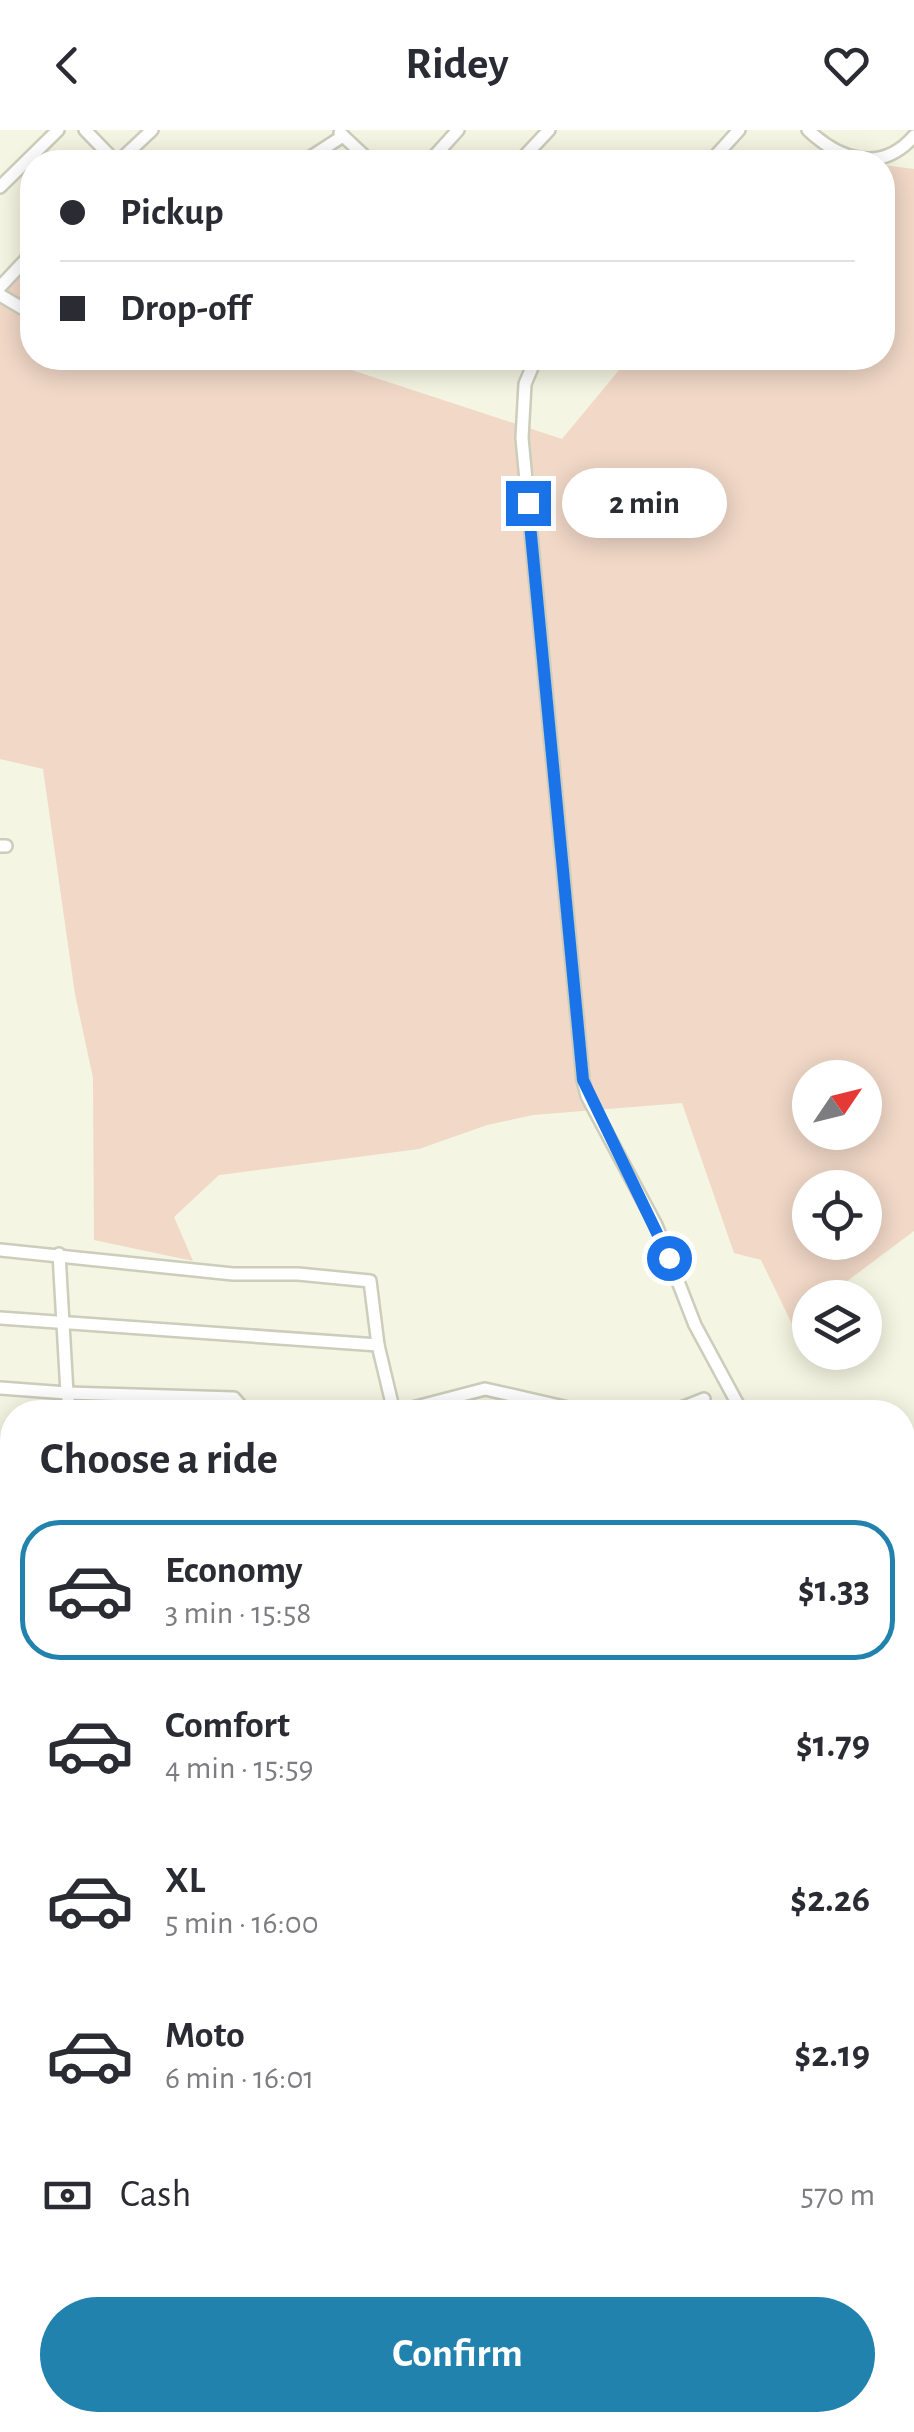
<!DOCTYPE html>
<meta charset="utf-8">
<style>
body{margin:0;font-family:"Alegreya Sans",sans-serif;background:#f2f2f3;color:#2b2b33;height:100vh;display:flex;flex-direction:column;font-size:38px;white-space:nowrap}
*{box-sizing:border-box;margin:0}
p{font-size:32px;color:#7c7c81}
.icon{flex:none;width:55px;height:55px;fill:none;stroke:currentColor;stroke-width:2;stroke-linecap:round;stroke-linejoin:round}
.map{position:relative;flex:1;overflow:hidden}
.sheet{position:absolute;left:0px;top:1270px;width:915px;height:1032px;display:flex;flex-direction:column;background:#fff;border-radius:40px 40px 0 0;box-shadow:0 5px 25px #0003}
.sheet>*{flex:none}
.hud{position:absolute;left:20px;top:20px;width:875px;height:220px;border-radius:40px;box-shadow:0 5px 25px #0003;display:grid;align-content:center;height:220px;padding:0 40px;background:#fff}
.needle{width:65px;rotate:55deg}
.buttons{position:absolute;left:792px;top:930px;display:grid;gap:20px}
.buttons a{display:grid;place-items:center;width:90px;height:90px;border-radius:50%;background:#fff;box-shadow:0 5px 25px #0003;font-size:50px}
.end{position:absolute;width:45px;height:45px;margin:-22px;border:12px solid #1a73e8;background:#fff;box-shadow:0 0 0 5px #fff}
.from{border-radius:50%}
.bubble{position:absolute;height:70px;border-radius:35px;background:#fff;box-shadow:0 5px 25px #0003;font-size:32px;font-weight:600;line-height:70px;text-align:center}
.hud b{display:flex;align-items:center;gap:35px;height:95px;font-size:38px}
.hud b+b{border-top:2px solid #e1e1e2}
.hud i{width:25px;height:25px;background:#2b2b33}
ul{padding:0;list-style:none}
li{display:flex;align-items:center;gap:30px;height:140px;margin:0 20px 15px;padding:0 20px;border:5px solid transparent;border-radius:40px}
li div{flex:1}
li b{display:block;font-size:38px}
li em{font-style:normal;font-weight:600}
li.selected{border-color:#2082ad}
li>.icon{width:90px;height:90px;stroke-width:1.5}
h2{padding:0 40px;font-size:45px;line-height:120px}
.pay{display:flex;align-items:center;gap:25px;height:110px;padding:0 40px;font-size:38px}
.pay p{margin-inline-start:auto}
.cta{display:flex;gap:20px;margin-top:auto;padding:20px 40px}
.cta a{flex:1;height:115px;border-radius:60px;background:#2082ad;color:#fff;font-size:40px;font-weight:600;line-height:115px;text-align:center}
header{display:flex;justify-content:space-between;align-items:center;height:130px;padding:0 40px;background:#fff;font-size:45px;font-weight:600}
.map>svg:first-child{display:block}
.green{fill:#f1d8c7;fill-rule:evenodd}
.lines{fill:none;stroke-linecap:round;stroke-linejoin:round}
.minor-casing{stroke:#cccdbb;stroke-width:16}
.minor{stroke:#fff;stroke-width:11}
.route{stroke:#1a73e8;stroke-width:12}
</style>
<header><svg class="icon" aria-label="back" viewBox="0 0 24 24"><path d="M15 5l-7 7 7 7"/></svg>Ridey<svg class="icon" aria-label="heart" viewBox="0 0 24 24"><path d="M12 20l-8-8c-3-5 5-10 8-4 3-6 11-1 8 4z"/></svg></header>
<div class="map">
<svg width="914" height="2302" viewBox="0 0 914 2302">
<rect width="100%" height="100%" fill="#f4f5e2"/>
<path class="green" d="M883 35 914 39V1101L826 1167 810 1168V1180L792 1194 761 1130 734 1123 682 973 533 985 487 995 419 1019 219 1045 174 1087 193 1131 94 1110 93 948 75 864 43 639 0 629V158L16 129 32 135V228H315L562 309 629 228H882ZM810 948H865V1002H810ZM810 1058H865V1112H810Z"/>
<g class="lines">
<g class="minor-casing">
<g id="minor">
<polyline points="85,0 116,32"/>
<path d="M808 0C840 30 881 44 914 6"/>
<polyline points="340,3 371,32"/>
<polyline points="118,32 152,0"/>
<polyline points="303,32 343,6"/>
<polyline points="429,32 458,0"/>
<polyline points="519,32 549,0"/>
<polyline points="710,32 739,0"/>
<polyline points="0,57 58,0"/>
<polyline points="0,157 32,123"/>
<polyline points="0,165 32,184"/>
<polyline points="536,228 525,254 522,308 583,950 587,966 656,1095 695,1195 742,1282"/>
<polyline points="432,231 436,228"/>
<polyline points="0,716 6,716"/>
<polyline points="0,1120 233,1144 298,1144 370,1151 378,1215"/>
<polyline points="0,1188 378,1215 394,1282"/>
<polyline points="0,1258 67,1263 59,1124"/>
<polyline points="70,1282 67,1263 234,1268 246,1282"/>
<polyline points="397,1282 485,1259 586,1282"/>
<polyline points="671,1282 704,1269"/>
<polyline points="0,1323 12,1325"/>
<polyline points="902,1331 914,1325"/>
<polyline points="0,1391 12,1392"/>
<polyline points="0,1459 12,1460"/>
<polyline points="902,1473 914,1467"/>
<polyline points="0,1527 12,1528"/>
<polyline points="902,1547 914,1542"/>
<polyline points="0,1596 12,1591"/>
<polyline points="902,1606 914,1628"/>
<polyline points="0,1671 12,1665"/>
<polyline points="902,1700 914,1694"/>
<polyline points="0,1725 12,1719"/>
<polyline points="902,1788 914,1805"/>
<polyline points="0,1792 12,1784"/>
<polyline points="902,1864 910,1861"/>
<polyline points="0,1872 12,1864"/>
<polyline points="902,1939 914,1935"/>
<polyline points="0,1954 12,1945"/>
<polyline points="902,2009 914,2004"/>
<polyline points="0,2034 12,2026"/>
<polyline points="902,2077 914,2072"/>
<polyline points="0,2115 12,2106"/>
<polyline points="0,2145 12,2163"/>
<polyline points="902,2153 914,2148"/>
<polyline points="0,2213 12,2194"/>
<polyline points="902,2223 914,2218"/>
<polyline points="0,2274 12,2287"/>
<polyline points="15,2290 26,2302"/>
<polyline points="106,2290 117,2302"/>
<polyline points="195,2290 207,2302"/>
<polyline points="293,2290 304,2302"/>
<polyline points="384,2290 397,2302"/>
<polyline points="543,2290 548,2302"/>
<polyline points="584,2290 588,2302"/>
<polyline points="662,2290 667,2302"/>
<polyline points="733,2290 737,2302"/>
<polyline points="153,2302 171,2290"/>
<polyline points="457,2302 488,2290"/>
<polyline points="896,2302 914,2294"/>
</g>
</g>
<use href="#minor" class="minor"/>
</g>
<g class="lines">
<polyline class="route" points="528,373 583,950 669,1128"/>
</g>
</svg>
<div class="buttons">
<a><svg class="needle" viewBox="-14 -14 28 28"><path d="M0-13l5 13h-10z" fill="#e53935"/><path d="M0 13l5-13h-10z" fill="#7c7c81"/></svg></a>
<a><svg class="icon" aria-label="locate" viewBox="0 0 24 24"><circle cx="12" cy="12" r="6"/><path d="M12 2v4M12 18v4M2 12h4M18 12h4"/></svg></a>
<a><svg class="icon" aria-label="layers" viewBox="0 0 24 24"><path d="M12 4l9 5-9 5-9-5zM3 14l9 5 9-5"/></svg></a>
</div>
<i class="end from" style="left:669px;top:1128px"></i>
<i class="end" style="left:528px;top:373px"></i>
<div class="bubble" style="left:562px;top:338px;width:165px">2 min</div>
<div class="hud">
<b><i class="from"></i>Pickup</b>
<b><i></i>Drop-off</b>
</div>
<section class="sheet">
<h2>Choose a ride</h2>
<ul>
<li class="selected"><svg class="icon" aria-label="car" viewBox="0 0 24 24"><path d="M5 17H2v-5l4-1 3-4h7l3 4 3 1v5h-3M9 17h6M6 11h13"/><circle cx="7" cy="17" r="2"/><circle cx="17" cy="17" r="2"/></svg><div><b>Economy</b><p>3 min · 15:58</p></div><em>$1.33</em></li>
<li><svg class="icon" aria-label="car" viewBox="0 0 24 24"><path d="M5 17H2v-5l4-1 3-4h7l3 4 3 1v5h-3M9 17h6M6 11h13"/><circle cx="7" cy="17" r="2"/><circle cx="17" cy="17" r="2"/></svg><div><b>Comfort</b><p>4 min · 15:59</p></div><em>$1.79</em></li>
<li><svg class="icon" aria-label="car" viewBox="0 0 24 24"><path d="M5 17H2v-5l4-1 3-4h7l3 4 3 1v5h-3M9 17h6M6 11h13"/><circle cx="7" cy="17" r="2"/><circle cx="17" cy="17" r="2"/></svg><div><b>XL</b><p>5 min · 16:00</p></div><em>$2.26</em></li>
<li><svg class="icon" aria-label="car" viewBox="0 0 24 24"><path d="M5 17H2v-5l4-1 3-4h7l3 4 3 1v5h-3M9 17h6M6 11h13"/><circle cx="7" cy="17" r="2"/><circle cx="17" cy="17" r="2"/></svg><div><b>Moto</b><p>6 min · 16:01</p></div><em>$2.19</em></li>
</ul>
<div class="pay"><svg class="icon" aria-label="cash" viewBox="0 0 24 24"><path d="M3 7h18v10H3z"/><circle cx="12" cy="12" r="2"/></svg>Cash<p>570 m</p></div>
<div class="cta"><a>Confirm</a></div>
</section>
</div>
